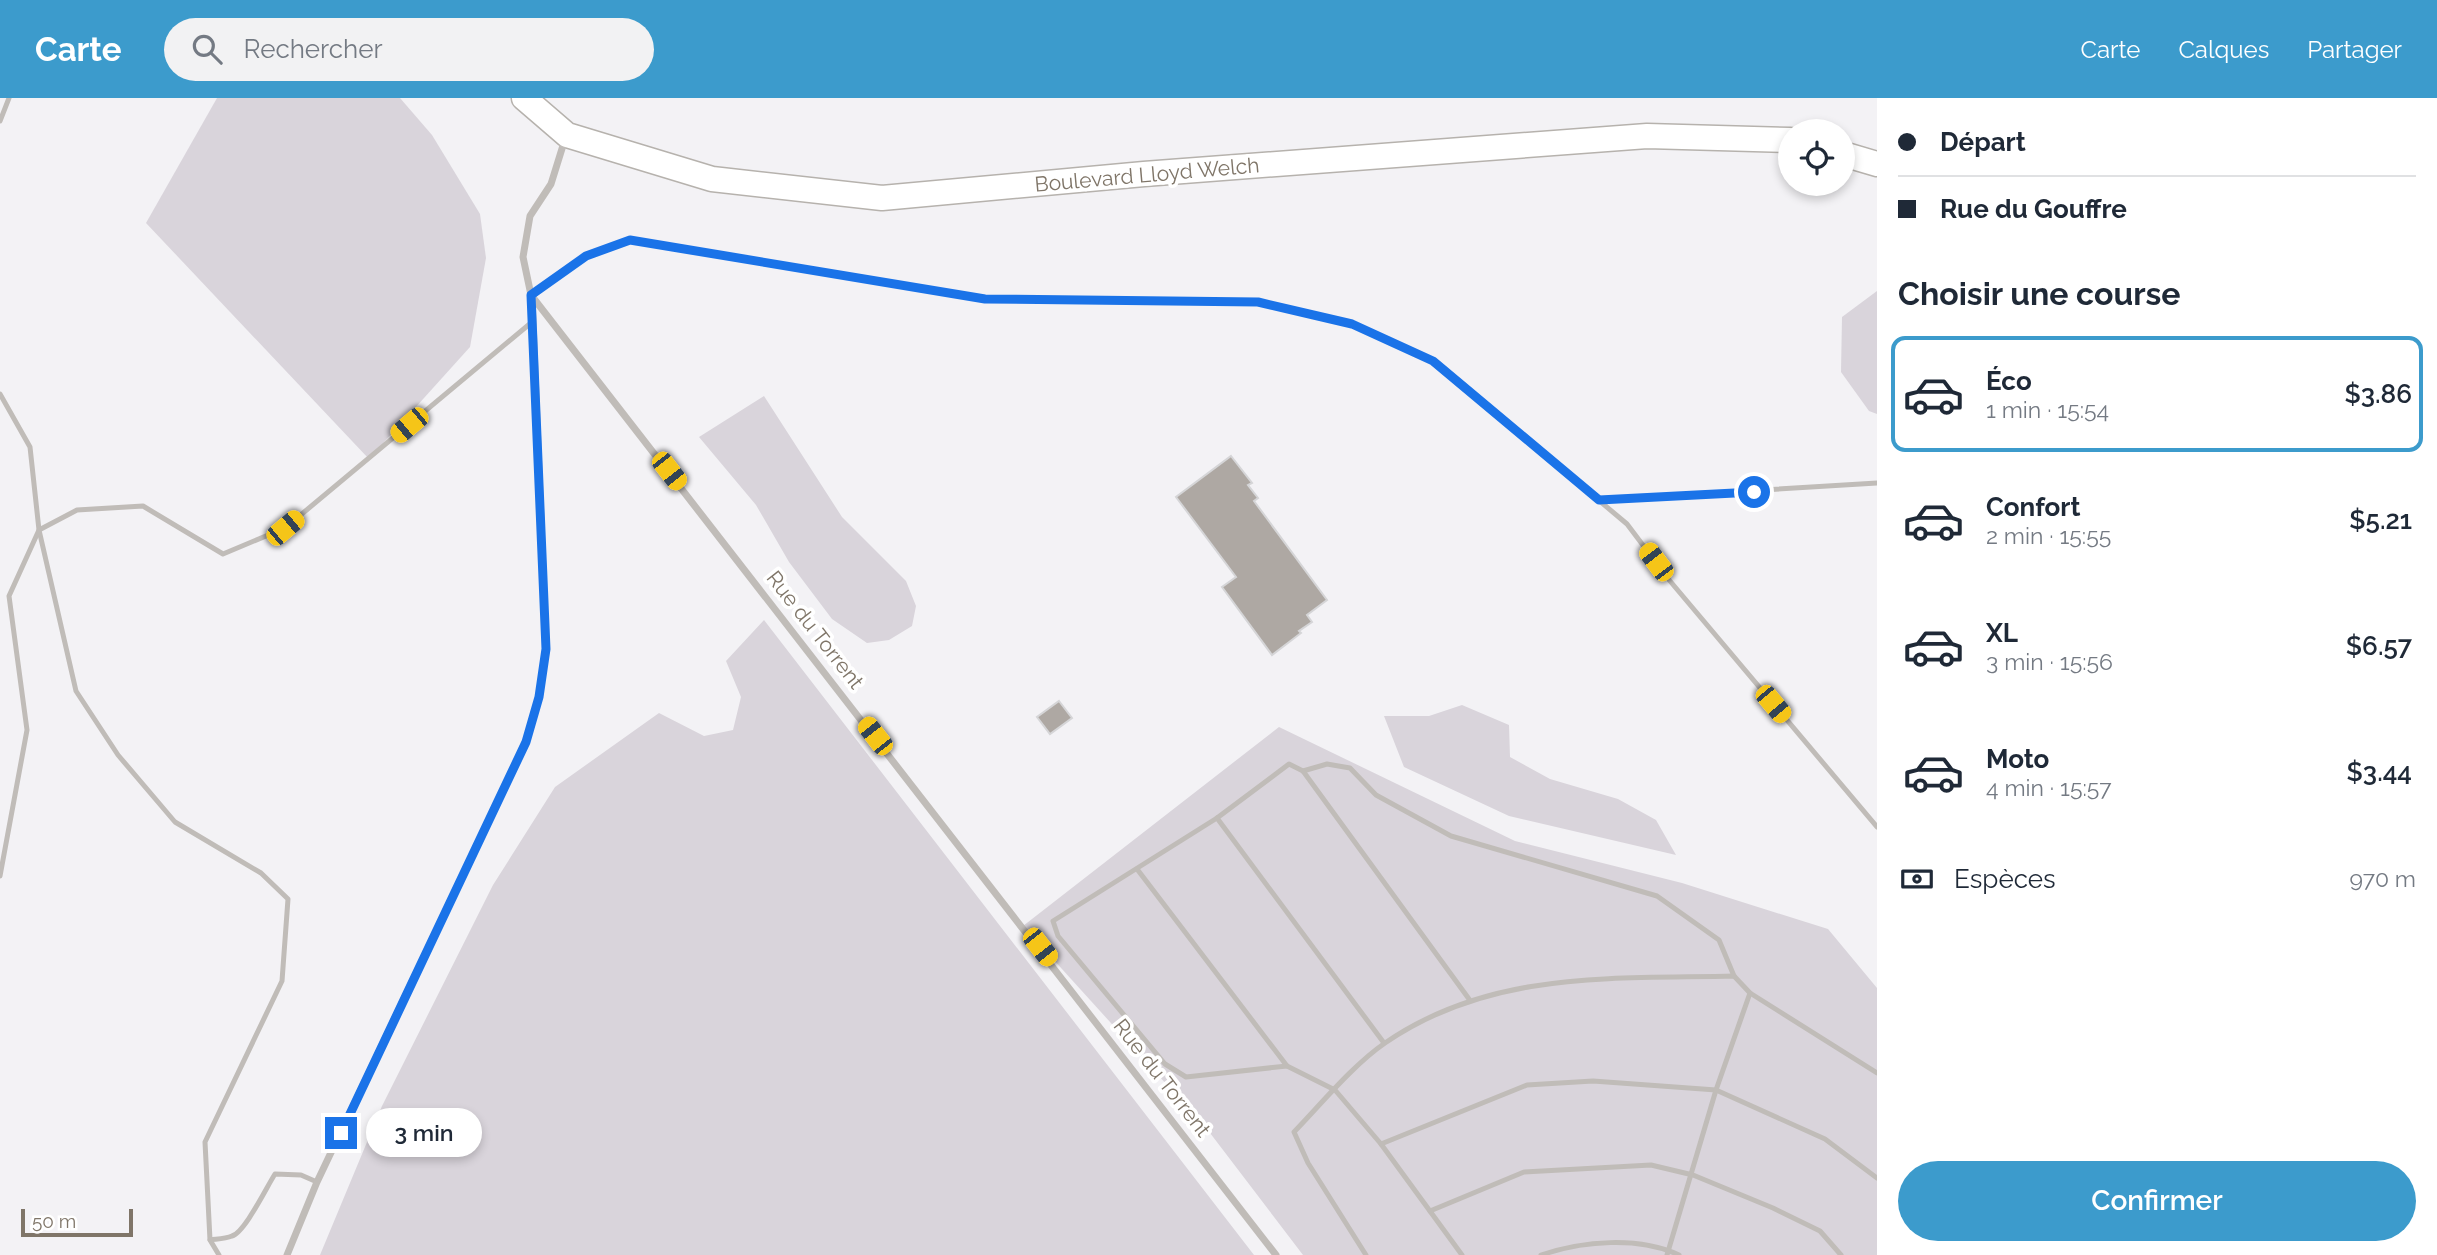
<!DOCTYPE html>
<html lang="fr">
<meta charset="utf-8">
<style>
body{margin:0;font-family:Raleway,sans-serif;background:#f2f2f3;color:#1f2937;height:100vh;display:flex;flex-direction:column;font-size:26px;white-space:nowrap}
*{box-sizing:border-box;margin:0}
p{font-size:23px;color:#747a83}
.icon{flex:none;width:38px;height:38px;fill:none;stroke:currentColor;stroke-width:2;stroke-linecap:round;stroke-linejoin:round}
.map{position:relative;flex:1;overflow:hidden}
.details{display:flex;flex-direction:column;background:#fff;width:560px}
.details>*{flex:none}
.banner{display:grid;align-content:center;height:154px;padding:0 21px;background:#fff}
.fabs{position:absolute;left:1778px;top:21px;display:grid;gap:14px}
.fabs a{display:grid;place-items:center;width:77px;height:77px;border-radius:50%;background:#fff;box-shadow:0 4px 10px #0003;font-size:35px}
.scale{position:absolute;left:21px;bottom:18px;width:112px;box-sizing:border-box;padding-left:7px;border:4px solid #7f7568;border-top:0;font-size:19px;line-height:24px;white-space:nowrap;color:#7f7568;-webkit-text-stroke:5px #fff;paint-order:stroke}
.end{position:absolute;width:32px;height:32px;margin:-16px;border:9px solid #1a73e8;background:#fff;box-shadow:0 0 0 4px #fff}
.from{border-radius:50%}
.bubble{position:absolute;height:49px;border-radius:24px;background:#fff;box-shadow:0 4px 10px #0003;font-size:23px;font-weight:600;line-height:49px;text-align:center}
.car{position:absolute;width:21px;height:42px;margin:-21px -10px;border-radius:9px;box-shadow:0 0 5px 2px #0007;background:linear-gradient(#f5c518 24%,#345 0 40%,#f5c518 0 76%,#345 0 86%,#f5c518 0)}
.banner b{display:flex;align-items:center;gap:24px;height:66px;font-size:26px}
.banner b+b{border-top:2px solid #e0e1e3}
.banner i{width:18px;height:18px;background:#1f2937}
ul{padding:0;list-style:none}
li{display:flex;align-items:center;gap:21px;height:116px;margin:0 14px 10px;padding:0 7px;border:4px solid transparent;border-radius:14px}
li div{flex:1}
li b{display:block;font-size:26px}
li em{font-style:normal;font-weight:600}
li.selected{border-color:#3c9bcc}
li>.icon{width:63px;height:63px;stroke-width:1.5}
h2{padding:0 21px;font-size:32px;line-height:84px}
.pay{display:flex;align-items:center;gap:18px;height:77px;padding:0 21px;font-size:26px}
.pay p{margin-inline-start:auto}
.button{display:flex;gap:14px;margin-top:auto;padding:14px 21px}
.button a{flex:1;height:80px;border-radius:42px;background:#3c9bcc;color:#fff;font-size:28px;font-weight:600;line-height:80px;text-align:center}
header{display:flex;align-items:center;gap:42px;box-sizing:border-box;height:98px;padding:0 35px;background:#3c9bcc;color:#fff}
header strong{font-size:33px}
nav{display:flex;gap:38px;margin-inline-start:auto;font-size:24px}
.search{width:490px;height:63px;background:#f2f2f3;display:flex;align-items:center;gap:18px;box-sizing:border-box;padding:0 24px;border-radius:38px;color:#747a83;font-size:26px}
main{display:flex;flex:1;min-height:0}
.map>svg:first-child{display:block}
.green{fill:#d9d4db}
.building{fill:#aea8a3;stroke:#d5d5d7;stroke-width:2}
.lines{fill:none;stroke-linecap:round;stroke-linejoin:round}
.secondary-casing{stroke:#b6b2ad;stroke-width:27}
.lane{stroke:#c0bcb8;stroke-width:5}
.street{stroke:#c0bcb8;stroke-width:7}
.secondary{stroke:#fff;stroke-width:24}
.route{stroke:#1a73e8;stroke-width:9}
.labels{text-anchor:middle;stroke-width:7;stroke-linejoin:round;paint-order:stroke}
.street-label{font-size:21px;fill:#7f7568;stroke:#fff}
</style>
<header>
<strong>Carte</strong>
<div class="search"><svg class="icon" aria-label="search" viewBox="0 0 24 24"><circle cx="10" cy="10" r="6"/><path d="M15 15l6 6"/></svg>Rechercher</div>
<nav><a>Carte</a><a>Calques</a><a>Partager</a></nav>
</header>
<main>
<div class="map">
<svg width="1877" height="1157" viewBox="0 0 1877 1157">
<rect width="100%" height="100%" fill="#f3f2f5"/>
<g class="green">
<polygon points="217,0 400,0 432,37 480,116 486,160 470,249 369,361 146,125"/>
<polygon points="1877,193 1877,316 1869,313 1841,274 1842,219"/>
<polygon points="764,298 842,419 906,483 916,508 912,528 889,542 867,545 832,521 789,464 756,407 699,339"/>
<polygon points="764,522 1254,1157 320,1157 382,1008 493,787 555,689 659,615 704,638 733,632 741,599 726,563"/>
<polygon points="1462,607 1509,627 1510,659 1550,681 1618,701 1656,722 1676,757 1509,718 1404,669 1384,618 1429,618"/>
<polygon points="1279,629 1515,743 1682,785 1828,831 1877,890 1877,1157 1303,1157 1207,1031 1023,828"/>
</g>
<g class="building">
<polygon points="1231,358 1252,385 1248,387 1258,400 1254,403 1327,502 1307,517 1312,524 1299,533 1301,535 1272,557 1222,489 1236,479 1176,399"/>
<polygon points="1059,603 1072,620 1050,636 1037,619"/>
</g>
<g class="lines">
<g class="secondary-casing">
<g id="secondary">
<polyline points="524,0 567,37 712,81 882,100 1144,76 1647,38 1790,42"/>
<polyline points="1843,56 1877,66"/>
</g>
</g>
<g class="lane">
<polyline points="0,23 9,0"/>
<polyline points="531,197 586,158 630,142 985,201 1258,204 1352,226 1433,263 1627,426 1670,483 1877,729"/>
<polyline points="0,296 30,349 39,432 76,593 118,657 175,724 261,775 288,801 282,883 205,1044 210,1142 219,1157"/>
<polyline points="1599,402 1877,385"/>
<polyline points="1303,673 1327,666 1350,670 1376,697 1451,738 1657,798 1719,842 1734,878"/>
<polyline points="1217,720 1384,945"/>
<polyline points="1137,771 1287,968 1335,992 1381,1046 1462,1157"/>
<polyline points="0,778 27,632 9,498 39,432 77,412 143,408 223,456 285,430 532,224"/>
<polyline points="1287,968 1186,979 1165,966 1058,838 1053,823 1217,720 1289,666 1303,673 1469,901"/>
<polyline points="1381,1046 1527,987 1593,983 1716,992 1825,1041 1877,1080"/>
<polyline points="1430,1113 1524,1074 1651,1067 1693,1077 1773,1110 1820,1133 1841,1157"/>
<path d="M210 1142C217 1141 225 1141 232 1138 245 1134 266 1090 275 1076L301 1077 317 1084"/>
<path d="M1366 1157 1308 1065 1294 1034C1321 1006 1353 967 1385 945 1491 872 1612 881 1734 878L1750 895 1877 975"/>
<path d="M1541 1157C1583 1143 1638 1138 1679 1157"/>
<polyline points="1667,1157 1716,992 1750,895"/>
</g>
<g class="street">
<polyline points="565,41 551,86 530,118 523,159 531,197 1276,1157"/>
<polyline points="287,1157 317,1084 526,644 539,599 546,551 532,198"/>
</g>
<use href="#secondary" class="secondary"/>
</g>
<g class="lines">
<polyline class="route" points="341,1035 526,644 539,599 546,551 531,197 586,158 630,142 985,201 1258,204 1352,226 1433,263 1599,402 1754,394"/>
</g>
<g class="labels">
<g class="street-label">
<text transform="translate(1147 77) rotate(-5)" y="7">Boulevard Lloyd Welch</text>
<text transform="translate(815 532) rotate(52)" y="7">Rue du Torrent</text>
<text transform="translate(1162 980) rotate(52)" y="7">Rue du Torrent</text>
</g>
</g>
</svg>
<div class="fabs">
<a><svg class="icon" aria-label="locate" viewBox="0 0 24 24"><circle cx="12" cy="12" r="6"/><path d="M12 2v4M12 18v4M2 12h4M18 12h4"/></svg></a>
</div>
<div class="scale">50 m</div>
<i class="end from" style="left:1754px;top:394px"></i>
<i class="end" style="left:341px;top:1035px"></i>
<div class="bubble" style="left:366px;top:1010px;width:116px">3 min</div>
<i class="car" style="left:409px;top:327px;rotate:230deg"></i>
<i class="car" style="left:669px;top:373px;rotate:142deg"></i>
<i class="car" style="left:285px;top:430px;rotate:50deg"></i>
<i class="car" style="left:1656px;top:464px;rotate:323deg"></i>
<i class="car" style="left:1773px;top:606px;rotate:140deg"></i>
<i class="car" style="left:875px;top:638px;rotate:322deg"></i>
<i class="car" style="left:1040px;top:849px;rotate:142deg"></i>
</div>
<section class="details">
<div class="banner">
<b><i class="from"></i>Départ</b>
<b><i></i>Rue du Gouffre</b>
</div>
<h2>Choisir une course</h2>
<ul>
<li class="selected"><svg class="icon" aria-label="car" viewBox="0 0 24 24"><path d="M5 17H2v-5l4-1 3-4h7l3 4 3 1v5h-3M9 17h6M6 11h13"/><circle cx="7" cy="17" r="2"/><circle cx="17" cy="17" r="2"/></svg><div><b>Éco</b><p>1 min · 15:54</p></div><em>$3.86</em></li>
<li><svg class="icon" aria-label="car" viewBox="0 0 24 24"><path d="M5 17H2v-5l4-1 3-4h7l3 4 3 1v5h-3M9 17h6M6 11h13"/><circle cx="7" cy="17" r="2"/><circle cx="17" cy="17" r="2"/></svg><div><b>Confort</b><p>2 min · 15:55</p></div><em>$5.21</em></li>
<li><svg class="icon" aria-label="car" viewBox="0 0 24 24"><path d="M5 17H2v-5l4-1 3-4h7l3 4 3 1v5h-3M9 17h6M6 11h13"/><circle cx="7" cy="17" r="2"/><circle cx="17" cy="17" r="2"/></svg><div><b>XL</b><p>3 min · 15:56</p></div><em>$6.57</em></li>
<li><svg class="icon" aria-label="car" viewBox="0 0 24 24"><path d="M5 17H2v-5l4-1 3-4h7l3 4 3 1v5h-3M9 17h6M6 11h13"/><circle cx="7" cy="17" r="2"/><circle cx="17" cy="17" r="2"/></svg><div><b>Moto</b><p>4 min · 15:57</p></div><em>$3.44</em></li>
</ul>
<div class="pay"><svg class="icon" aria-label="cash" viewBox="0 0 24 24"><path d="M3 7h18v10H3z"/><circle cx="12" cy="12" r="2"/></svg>Espèces<p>970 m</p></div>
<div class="button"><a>Confirmer</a></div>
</section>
</main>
